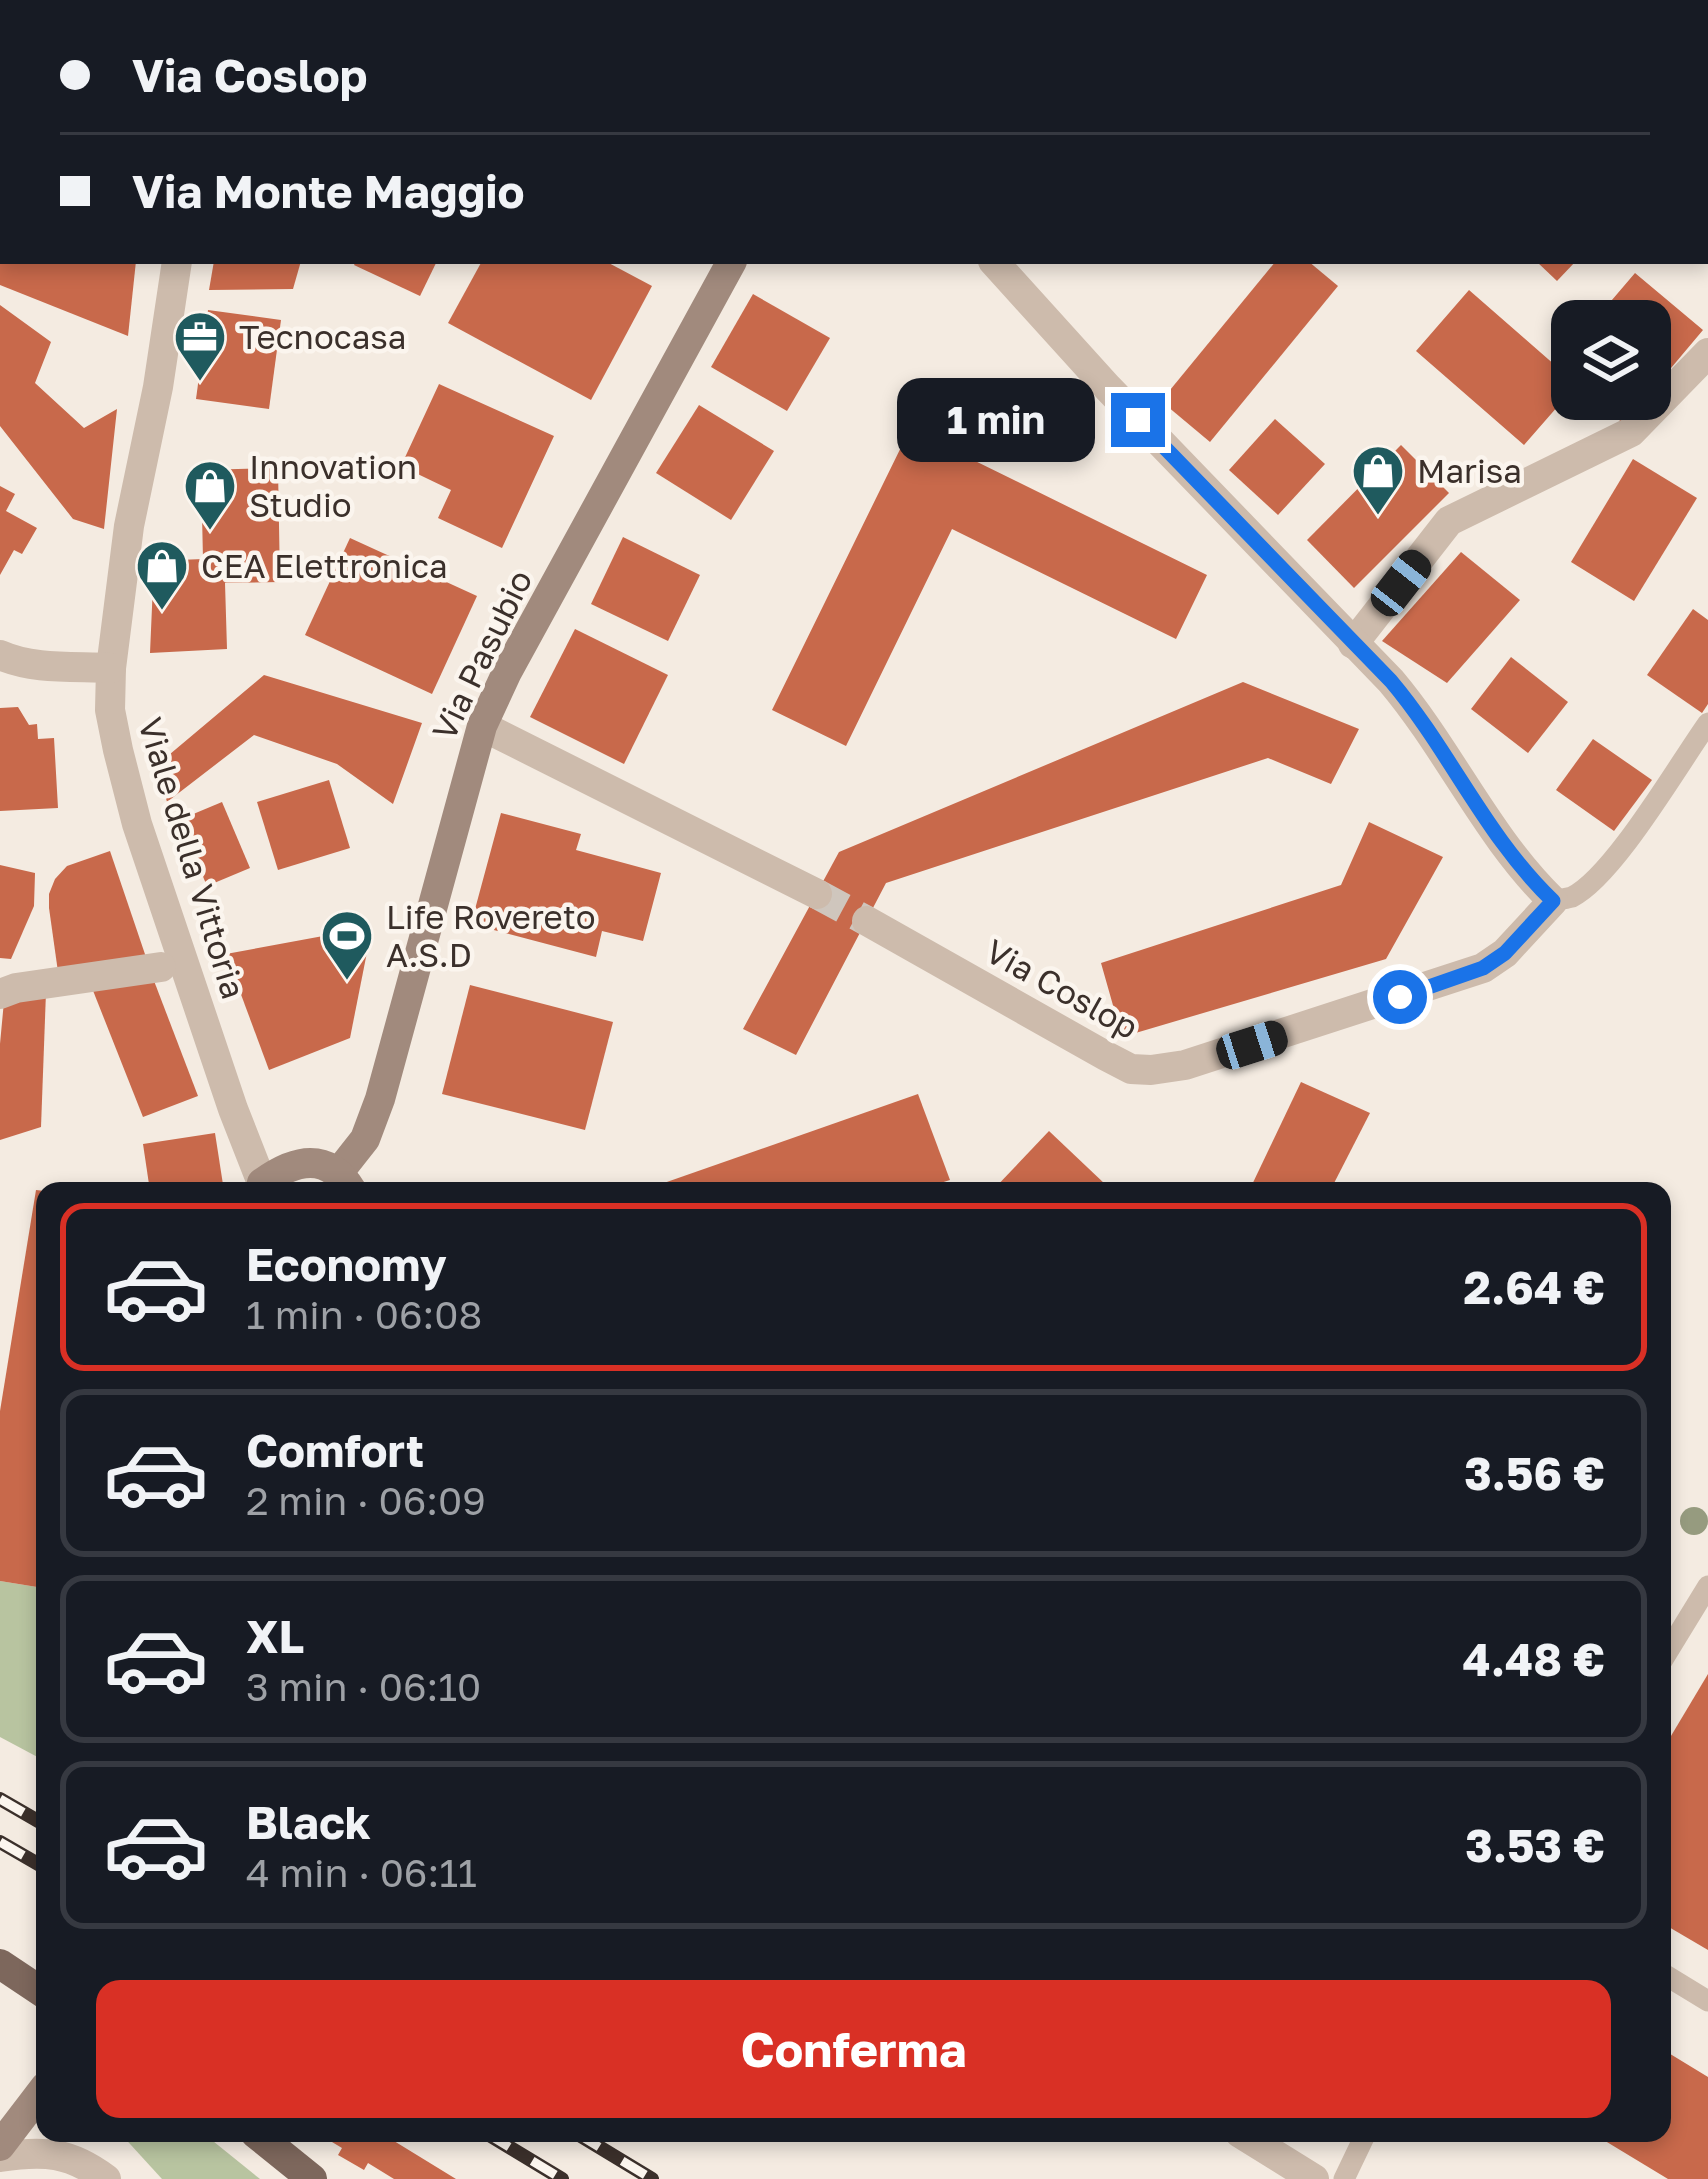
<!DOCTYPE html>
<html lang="it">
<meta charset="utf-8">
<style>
body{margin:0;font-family:"Golos Text",sans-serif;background:#20242c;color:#f1f3f6;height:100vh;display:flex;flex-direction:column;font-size:45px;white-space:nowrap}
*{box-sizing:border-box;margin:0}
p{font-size:39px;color:#9ea1a6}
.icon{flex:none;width:66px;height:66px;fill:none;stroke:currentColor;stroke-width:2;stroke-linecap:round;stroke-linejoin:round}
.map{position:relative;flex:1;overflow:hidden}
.panel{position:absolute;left:36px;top:1182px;width:1635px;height:960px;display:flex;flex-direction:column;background:#171b24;border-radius:24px;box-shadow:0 6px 18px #0003}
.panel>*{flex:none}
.banner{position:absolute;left:0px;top:0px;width:1710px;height:264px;box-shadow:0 6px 18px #0003;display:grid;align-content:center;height:264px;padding:0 60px;background:#171b24}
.fabs{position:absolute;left:1551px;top:300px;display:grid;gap:24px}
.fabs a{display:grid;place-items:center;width:120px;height:120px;border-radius:24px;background:#171b24;box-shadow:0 6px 18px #0003;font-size:60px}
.end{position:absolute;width:54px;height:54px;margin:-27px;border:15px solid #1a73e8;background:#fff;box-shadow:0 0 0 6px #fff}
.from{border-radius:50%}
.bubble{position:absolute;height:84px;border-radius:24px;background:#171b24;box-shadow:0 6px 18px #0003;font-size:39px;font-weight:700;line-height:84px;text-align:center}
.car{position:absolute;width:36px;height:72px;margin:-36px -18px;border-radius:15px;box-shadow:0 0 9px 3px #0007;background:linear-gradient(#222 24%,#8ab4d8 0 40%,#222 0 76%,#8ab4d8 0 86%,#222 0)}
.banner b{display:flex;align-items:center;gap:42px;height:114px;font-size:45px}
.banner b+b{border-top:3px solid #363941}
.banner i{width:30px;height:30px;background:#f1f3f6}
ul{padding:21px 0 0;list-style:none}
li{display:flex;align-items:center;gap:36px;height:168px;margin:0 24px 18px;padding:0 36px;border:6px solid #363941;border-radius:24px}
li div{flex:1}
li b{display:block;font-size:45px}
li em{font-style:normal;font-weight:700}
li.selected{border-color:#d93025}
li>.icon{width:108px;height:108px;stroke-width:1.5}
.action{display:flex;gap:24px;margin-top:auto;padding:24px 60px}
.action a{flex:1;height:138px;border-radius:24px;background:#d93025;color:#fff;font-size:48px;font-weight:700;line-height:138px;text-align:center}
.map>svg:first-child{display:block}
.green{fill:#b8c4a0}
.building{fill:#c8694b}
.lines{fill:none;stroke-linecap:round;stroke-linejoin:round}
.street-tunnel{stroke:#cfc6bd;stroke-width:30;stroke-dasharray:30 15;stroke-linecap:butt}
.lane{stroke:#cdbbac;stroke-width:21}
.street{stroke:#cdbbac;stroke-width:30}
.secondary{stroke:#a18a7d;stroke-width:30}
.primary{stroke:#7d675c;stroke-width:30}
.rail-casing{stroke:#3b302b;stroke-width:14}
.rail{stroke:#fbf5ee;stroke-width:9;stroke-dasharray:27;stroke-linecap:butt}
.tree{fill:#969b7f}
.route{stroke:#1a73e8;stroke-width:15}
.labels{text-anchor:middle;stroke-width:9;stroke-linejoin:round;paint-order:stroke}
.poi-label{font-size:33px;fill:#3b302b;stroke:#fbf5ee;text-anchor:start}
.street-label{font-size:33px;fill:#3b302b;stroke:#fbf5ee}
</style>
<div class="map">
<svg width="1708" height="2179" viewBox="0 0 1708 2179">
<rect width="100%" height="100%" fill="#f4ebe1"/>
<g class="green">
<polygon points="42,1554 45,1554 45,1761 0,1737 0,1581 37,1587"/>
<polygon points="120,2133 203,2133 260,2179 162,2179"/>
</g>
<g class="building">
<polygon points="0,261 136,261 128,336 0,285"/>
<polygon points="214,261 301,261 293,289 209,290"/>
<polygon points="356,261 437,261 420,296 354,265"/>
<polygon points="482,261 605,261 652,286 591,400 448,323"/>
<polygon points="1276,261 1308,261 1338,286 1210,442 1161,401"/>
<polygon points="1536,261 1576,261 1557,281"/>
<polygon points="1635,273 1703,330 1650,393 1650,321 1594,321"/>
<polygon points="1469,290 1556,366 1572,347 1572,390 1524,445 1416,351"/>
<polygon points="753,294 830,338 787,411 711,367"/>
<polygon points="0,305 51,342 35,383 84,428 117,409 104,529 73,519 0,426"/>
<polygon points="208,310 281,320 269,409 196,399"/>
<polygon points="439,384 554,436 502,548 438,518 451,490 401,466"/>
<polygon points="1594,399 1645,399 1624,424"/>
<polygon points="699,405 774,451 731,520 656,473"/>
<polygon points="1275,419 1325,464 1278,515 1229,470"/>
<polygon points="910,429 1207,575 1176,639 952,529 846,746 772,710"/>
<polygon points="1401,445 1449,493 1354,588 1307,540"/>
<polygon points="1633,459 1697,498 1634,601 1571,562"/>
<polygon points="278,468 280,582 225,583 227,649 150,653 154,561 203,559 201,470"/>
<polygon points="0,486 15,494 6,511 37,528 22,554 14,550 0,575"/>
<polygon points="623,537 700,575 668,641 591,604"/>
<polygon points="350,538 477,596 432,694 305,635"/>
<polygon points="1461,552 1520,600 1447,683 1382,641"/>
<polygon points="1693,609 1708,620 1708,704 1702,713 1647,675"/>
<polygon points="575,629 668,675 624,764 530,717"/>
<polygon points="1511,657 1568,702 1528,753 1471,709"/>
<polygon points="264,675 422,723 393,804 337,764 254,735 167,802 157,765"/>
<polygon points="1243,682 1359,729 1331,784 1268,758 886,883 796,1055 743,1029 839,852"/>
<polygon points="18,707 29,725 37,724 38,739 54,738 58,808 0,811 0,708"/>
<polygon points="1593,739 1652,780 1614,831 1556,790"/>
<polygon points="329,780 350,848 278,870 257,802"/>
<polygon points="222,802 250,868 207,886 179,820"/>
<polygon points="501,813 581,834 576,850 661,873 643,941 602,931 596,957 471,924"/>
<polygon points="1369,822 1443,857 1386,959 1122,1037 1101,963 1341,885"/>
<polygon points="110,851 149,966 59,979 49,908 49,894 55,879 67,866"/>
<polygon points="0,865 35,873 34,906 11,959 0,958"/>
<polygon points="372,927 350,1038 269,1070 226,954"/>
<polygon points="151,973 198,1096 143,1117 90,983"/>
<polygon points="470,985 613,1022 585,1130 442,1094"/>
<polygon points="46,992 41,1127 0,1140 0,1044 4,1001"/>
<polygon points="1301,1082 1370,1113 1330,1191 1249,1191"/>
<polygon points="918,1094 950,1180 915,1191 641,1191"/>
<polygon points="1049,1131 1106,1185 1100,1191 992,1191"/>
<polygon points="215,1133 224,1191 150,1191 143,1144"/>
<polygon points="36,1190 45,1191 45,1538 37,1587 0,1581 0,1411"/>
<polygon points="1708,1674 1708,1950 1662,1923 1662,1751"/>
<polygon points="1662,2049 1708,2077 1708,2179 1668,2179 1592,2133 1662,2133"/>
<polygon points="317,2133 381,2133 456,2179 394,2179 368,2163 364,2170 338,2155 342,2148"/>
</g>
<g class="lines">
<polyline class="street-tunnel" points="817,894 867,921"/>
<g class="lane">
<path d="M1553 901C1557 900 1568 898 1572 897 1614 876 1678 765 1708 723"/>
<polyline points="1662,1661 1708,1586"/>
<polyline points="1662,1973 1708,2001"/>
<polyline points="1344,2179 1366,2133"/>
</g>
<g class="street">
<polyline points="180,0 180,3"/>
<polyline points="663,0 668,3"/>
<polyline points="1451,0 1455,3"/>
<polyline points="1707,53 1708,52"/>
<polyline points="0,187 3,187"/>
<polyline points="1707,200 1708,203"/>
<polyline points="177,261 158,387 129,526 111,668 110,710 118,750 137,824 233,1109 262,1183"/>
<polyline points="1353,644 1449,521 1631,432 1708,353"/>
<path d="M0 655C33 670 75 666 111 668"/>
<polyline points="482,726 817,894"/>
<path d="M867 921 1106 1056 1131 1069 1151 1070 1185 1065 1483 968 1505 953 1553 901C1487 837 1450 751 1391 681L1108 388 993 261"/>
<polyline points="0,994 16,988 161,967"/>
<polyline points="1240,2133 1314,2179"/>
<path d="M0 2157C44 2150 70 2152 106 2179"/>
</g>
<g class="secondary">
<polyline points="872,3 873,0"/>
<polyline points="339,1172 365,1139 380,1099 482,726 507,672 732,261"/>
<path d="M260 1191 262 1183C295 1159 328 1151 352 1191"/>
<polyline points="0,2146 45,2087"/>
</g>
<g class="primary">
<polyline points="0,1964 45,1994"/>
<polyline points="255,2133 312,2179"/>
</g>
<g class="rail-casing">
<g id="rail">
<polyline points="0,1799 45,1825"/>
<polyline points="0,1842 45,1868"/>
<polyline points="486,2133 562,2179"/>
<polyline points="576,2133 652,2179"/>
</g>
</g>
<use href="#rail" class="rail"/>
</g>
<circle class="tree" cx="1694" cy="1521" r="14"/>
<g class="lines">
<path class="route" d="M1138 420 1391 681C1450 751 1486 837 1553 901L1505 953 1483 968 1400 997"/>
</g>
<defs>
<g id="office-pin" transform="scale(2.7)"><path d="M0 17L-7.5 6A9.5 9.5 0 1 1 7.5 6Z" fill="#1f5a5e" stroke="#fbf5ee"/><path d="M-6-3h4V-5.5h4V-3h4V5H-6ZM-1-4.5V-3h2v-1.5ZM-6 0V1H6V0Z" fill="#fff"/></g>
<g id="shop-pin" transform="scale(2.7)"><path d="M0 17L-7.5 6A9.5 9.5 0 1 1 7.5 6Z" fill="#1f5a5e" stroke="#fbf5ee"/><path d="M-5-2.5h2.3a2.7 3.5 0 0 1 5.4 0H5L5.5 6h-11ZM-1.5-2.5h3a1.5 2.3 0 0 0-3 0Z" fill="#fff"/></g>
<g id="stadium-pin" transform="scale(2.7)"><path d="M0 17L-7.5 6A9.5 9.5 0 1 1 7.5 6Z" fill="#1f5a5e" stroke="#fbf5ee"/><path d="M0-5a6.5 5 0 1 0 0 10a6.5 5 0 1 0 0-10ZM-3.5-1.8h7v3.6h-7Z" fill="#fff"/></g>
</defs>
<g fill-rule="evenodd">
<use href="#office-pin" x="200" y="337"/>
<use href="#shop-pin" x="1378" y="471"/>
<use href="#shop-pin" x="210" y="486"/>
<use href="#shop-pin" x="162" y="566"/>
<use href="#stadium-pin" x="347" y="936"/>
</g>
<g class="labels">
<g class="poi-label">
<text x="239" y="349">Tecnocasa</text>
<text x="249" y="479">Innovation<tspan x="249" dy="38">Studio</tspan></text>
<text x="1417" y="483">Marisa</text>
<text x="201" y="578">CEA Elettronica</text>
<text x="386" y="929">Life Rovereto<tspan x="386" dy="38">A.S.D</tspan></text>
</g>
<g class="street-label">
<text transform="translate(482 655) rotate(-64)" y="12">Via Pasubio</text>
<text transform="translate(192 858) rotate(73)" y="12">Viale della Vittoria</text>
<text transform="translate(1062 989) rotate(29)" y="12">Via Coslop</text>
</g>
</g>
</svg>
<div class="fabs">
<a><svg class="icon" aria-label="layers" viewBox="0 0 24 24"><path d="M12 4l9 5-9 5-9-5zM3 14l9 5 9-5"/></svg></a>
</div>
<i class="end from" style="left:1400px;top:997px"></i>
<i class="end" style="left:1138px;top:420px"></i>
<div class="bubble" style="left:897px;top:378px;width:198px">1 min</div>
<i class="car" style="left:1401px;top:583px;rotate:38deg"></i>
<i class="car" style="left:1252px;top:1045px;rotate:72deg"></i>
<div class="banner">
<b><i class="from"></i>Via Coslop</b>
<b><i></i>Via Monte Maggio</b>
</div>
<section class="panel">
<ul>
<li class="selected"><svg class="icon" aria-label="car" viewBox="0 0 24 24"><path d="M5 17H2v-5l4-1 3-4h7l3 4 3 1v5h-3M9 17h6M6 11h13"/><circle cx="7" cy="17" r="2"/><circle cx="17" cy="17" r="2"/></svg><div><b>Economy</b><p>1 min · 06:08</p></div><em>2.64 €</em></li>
<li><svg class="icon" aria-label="car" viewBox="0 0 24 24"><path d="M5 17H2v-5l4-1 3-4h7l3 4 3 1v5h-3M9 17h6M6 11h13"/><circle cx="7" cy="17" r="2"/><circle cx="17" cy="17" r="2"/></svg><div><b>Comfort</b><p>2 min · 06:09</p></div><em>3.56 €</em></li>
<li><svg class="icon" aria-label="car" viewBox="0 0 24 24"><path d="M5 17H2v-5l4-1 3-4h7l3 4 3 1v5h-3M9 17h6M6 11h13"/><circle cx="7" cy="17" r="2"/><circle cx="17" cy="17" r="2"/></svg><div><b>XL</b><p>3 min · 06:10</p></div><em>4.48 €</em></li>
<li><svg class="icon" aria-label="car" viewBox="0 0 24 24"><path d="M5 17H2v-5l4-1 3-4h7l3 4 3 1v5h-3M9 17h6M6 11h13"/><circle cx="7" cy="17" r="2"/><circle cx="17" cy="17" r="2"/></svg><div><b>Black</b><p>4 min · 06:11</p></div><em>3.53 €</em></li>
</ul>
<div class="action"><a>Conferma</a></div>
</section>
</div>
